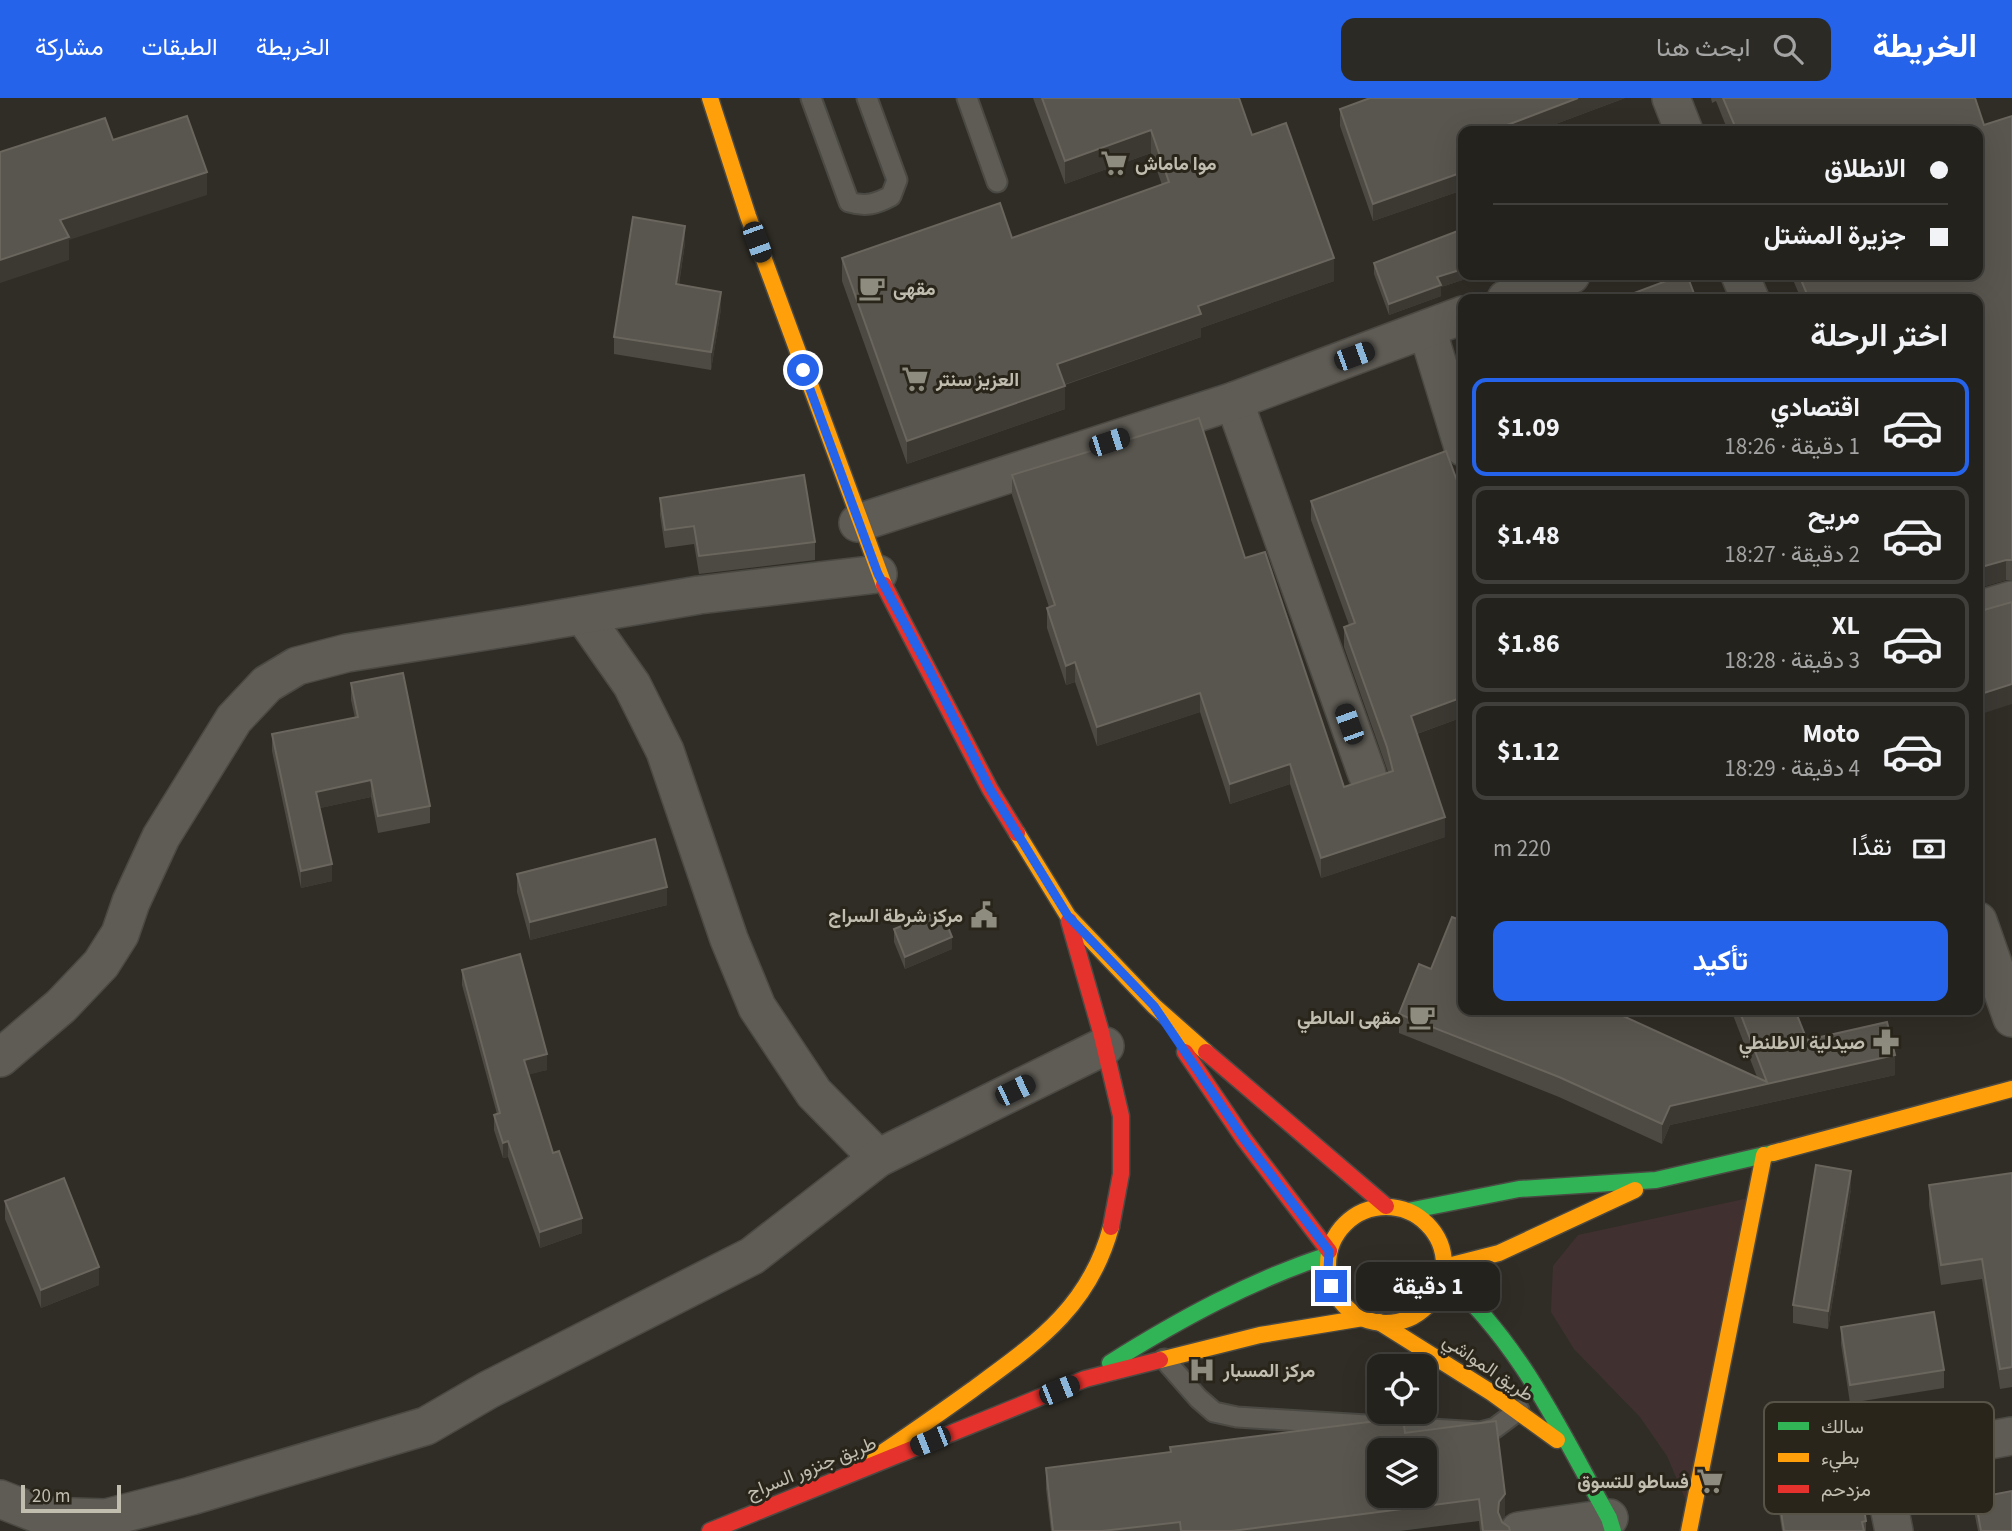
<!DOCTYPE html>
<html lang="ar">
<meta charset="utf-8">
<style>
body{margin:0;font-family:"Source Sans 3",Vazirmatn,sans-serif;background:#2c2a25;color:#f1f3f6;direction:rtl;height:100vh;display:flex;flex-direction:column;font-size:26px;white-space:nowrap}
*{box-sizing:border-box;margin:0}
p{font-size:23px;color:#a3a4a3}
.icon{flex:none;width:38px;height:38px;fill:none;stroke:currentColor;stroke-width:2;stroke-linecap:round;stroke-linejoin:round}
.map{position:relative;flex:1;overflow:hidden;direction:ltr}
.drawer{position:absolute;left:1458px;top:196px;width:525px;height:721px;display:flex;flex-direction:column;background:#24221c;border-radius:14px;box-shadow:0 7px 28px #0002,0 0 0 2px #413f3b;direction:rtl}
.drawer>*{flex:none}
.hud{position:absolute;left:1458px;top:28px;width:525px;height:154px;border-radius:14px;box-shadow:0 7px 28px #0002,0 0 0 2px #413f3b;direction:rtl;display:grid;align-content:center;height:154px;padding:0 35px;background:#24221c}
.fabs{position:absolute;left:1367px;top:1256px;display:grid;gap:14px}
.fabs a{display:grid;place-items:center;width:70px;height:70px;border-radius:14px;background:#24221c;box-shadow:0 7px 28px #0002,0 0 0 2px #413f3b;font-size:35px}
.scale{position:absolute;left:21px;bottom:18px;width:100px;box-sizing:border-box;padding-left:7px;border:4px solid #c1bdaf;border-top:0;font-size:19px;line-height:24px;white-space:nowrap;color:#c1bdaf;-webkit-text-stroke:5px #29251a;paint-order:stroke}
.end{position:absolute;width:32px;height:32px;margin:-16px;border:9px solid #2563eb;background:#fff;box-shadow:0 0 0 4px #fff}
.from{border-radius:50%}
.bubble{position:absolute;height:49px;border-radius:14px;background:#24221c;box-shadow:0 7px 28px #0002,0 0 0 2px #413f3b;font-size:23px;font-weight:700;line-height:49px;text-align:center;direction:rtl}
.car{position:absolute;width:21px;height:42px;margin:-21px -10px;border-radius:9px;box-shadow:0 0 5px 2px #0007;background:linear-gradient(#222 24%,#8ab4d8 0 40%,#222 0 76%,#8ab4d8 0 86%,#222 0)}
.hud b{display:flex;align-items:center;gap:24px;height:66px;font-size:26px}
.hud b+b{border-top:2px solid #413f3b}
.hud i{width:18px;height:18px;background:#f1f3f6}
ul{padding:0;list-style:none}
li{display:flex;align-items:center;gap:21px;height:98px;margin:0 14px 10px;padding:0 21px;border:4px solid #413f3b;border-radius:14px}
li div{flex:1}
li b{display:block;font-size:26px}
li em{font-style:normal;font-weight:700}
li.active{border-color:#2563eb}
li>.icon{width:63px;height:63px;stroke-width:1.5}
h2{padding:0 35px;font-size:32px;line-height:84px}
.pay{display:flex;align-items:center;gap:18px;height:77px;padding:0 35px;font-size:26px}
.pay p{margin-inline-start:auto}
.action{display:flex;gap:14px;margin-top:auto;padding:14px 35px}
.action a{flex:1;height:80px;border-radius:14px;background:#2563eb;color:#fff;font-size:28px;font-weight:700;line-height:80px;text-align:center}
header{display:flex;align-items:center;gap:42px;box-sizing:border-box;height:98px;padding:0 35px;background:#2563eb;color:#fff}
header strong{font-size:33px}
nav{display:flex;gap:38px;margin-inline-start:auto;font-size:24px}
.search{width:490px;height:63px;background:#2c2a25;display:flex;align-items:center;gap:18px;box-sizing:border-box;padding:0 24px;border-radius:14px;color:#a3a4a3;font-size:26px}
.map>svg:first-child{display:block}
.green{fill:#403130}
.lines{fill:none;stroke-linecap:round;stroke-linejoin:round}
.lane-casing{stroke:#4b4943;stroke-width:23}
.street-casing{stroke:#4b4943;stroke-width:40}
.fast-casing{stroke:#4b4943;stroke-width:19}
.slow-casing{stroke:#4b4943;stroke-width:19}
.jam-casing{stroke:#4b4943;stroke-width:19}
.lane{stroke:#5f5c55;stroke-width:19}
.street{stroke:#5f5c55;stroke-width:37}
.fast{stroke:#30b455;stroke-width:16}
.slow{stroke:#ff9f0a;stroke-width:16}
.jam{stroke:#e5322d;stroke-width:16}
.wall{fill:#4d4a43}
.shaded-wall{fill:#3c3933}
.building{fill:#59564f;stroke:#6a665e;stroke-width:2;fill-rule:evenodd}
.route{stroke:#2563eb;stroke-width:9}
.labels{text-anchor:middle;stroke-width:6;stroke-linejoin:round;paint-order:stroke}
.poi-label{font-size:19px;font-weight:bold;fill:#c1bdaf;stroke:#29251a;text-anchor:start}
.street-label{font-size:19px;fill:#c1bdaf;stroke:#29251a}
.key{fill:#29251a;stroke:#575347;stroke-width:2}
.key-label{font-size:19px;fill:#c1bdaf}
</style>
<header>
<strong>الخريطة</strong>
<div class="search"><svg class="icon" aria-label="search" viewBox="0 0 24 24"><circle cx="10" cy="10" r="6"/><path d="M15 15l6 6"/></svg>ابحث هنا</div>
<nav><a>الخريطة</a><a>الطبقات</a><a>مشاركة</a></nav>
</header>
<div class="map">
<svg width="2012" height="1433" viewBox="0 0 2012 1433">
<rect width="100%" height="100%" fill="#302d26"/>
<polygon class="green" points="1749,1100 1687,1405 1667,1358 1640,1319 1574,1251 1551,1214 1553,1168 1578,1137"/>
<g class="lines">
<g class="lane-casing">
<g id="lane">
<path d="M811 0 849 104C866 109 876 106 891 98L897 82 867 0"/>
<polyline points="967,0 997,84"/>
<polyline points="1164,1261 1198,1300 1214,1314 1237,1319 1480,1334 1495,1330 1519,1312"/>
</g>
</g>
<g class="street-casing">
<g id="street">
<polyline points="1671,0 1684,33"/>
<polyline points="1740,177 1750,201"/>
<polyline points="1506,201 1571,177"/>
<polyline points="1427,231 1463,349"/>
<polyline points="1234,303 1367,676"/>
<polyline points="858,425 1234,303 1463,217"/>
<polyline points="1978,512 2012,502"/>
<polyline points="583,517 632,587 665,653 729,841 757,909 814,995 878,1060"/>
<polyline points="1978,823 2012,920"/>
<polyline points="0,960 61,908 101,866 120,836 131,804 161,739 234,621 267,586 297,568 347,555 524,527 699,497 878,476"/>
<polyline points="0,1401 43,1418 106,1420 191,1398 426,1328 488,1292 752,1158 878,1060 1105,948"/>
<polyline points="1519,1433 1609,1420"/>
<polyline points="1894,1433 1884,1385 1888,1368 1904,1358 2012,1338"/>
</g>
</g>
<g class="fast-casing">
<g id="fast">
<polyline points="1408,1113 1519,1091 1656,1082 1773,1055"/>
<path d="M1443 1176C1522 1247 1558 1329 1609 1420L1613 1433"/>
<path d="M1110 1265C1180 1221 1250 1183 1328 1157"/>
</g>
</g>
<g class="slow-casing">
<g id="slow">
<polyline points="710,0 748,118 884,487"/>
<polyline points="1017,735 1068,818 1154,908 1206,954"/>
<polyline points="1773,1055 2012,991"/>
<circle cx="1386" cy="1167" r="58"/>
<polyline points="1444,1169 1499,1155 1635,1092"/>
<polyline points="1379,1224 1492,1295 1557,1342"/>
<polyline points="1160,1262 1260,1237 1363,1220"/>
<path d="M853 1374C893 1348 933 1320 972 1292 1036 1245 1089 1210 1111 1129"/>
<polyline points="1689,1433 1764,1057"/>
</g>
</g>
<g class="jam-casing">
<g id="jam">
<polyline points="884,487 990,691 1017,735"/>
<polyline points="1069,823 1101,934 1121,1018 1121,1076 1111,1129"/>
<polyline points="1185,954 1244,1041 1329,1153"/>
<polyline points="1206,954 1386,1108"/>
<polyline points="710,1433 1085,1281 1160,1262"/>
</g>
</g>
<use href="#lane" class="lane"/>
<use href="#street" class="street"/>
<use href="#fast" class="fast"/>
<use href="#slow" class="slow"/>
<use href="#jam" class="jam"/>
</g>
<g class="wall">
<polygon points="1033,0 1239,0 1252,37 1334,183 1201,230 1201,239 1065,287 1065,311 907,366 842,183 842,160 1012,140 1162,87 1151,55 1065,86"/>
<polygon points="1370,0 1625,0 1537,33 1463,33 1463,92 1373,123 1340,28 1340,11"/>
<polygon points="1711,0 1975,0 1984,27 2012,18 2012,482 2006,482 1978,490 1978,201 1801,201 1791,177 1978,177 1978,33 1728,33 1716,3 1712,5"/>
<polygon points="685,145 679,187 721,211 711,272 614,256 614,239"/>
<polygon points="1374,165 1463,177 1478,177 1441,189 1441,198 1389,217 1374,176"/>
<polygon points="1012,377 1245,460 1344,689 1388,674 1344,549 1344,529 1349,527 1311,422 1311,403 1463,619 1417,636 1445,739 1321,780 1290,686 1230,706 1200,614 1097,648 1075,584 1066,587 1047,530 1047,510 1049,509 1012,397"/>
<polygon points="660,400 815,444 815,462 699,476 694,446 665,450 660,417"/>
<polygon points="351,585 430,708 430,725 378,735 371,699 320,710 332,783 301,790 272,653 272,636 355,620 351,602"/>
<polygon points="517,776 667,807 530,842 517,794"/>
<polygon points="894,831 952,851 905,871 894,844"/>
<polygon points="462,872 547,972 528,976 553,1055 582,1135 540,1150 508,1059 503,1060 494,1032 494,1017 497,1016 462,887"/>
<polygon points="1463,912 1757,979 1731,912 1795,912 1807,942 1895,977 1670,1027 1662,1046 1559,999 1399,935 1399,916"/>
<polygon points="2012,1075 2012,1289 2000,1291 1982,1181 1941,1187 1929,1107 1929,1087"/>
<polygon points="1851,1091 1828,1231 1793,1225 1793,1207"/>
<polygon points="5,1103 99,1187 41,1210 5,1121"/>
<polygon points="1841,1229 1944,1272 1944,1290 1850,1305 1841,1246"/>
<polygon points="1405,1335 1505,1418 1502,1423 1510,1433 1480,1433 1479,1423 1400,1433 1051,1433 1046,1391 1046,1370 1170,1354 1170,1349"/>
<polygon points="1770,1344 1866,1423 1866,1433 1782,1433 1770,1359"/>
<polygon points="1975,1400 2012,1433 1978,1433 1975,1418"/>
</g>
<g class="shaded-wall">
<polygon points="1578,0 1625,0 1537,33 1494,33 1494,32"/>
<polygon points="1151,32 1151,55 1065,86 1065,63"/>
<polygon points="207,74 207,97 69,142 69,162 0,185 0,162 60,122"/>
<polygon points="1463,74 1463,92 1373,123 1373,106"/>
<polygon points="685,128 685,145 676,204 676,186"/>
<polygon points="1334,160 1334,183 1201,230 1201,239 1057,289 1057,266 1198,208"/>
<polygon points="1463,171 1463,177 1478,177 1441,189 1441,198 1389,217 1389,206 1437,179"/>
<polygon points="721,194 721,211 711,272 711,254"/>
<polygon points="1065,288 1065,311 907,366 907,343"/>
<polygon points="2006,462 2006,482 1978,490 1978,470"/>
<polygon points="1075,564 1075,584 1066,587 1066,568"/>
<polygon points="2012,586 2012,606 1978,617 1978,597"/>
<polygon points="1200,595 1200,614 1097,648 1097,629"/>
<polygon points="1463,599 1463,619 1411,638 1411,618"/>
<polygon points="1290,666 1290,686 1230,706 1230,686"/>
<polygon points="371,682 371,699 316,711 316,694"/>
<polygon points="1445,719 1445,739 1321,780 1321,760"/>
<polygon points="332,766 332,783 301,790 301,773"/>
<polygon points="667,789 667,807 530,842 530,824"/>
<polygon points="952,839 952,851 905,871 905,859"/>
<polygon points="547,956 547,972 524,978 524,962"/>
<polygon points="1895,957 1895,977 1670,1027 1662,1046 1662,1026 1670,1008"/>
<polygon points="508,1043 508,1059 503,1060 503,1045"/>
<polygon points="1851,1073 1851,1091 1828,1231 1828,1213"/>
<polygon points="582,1120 582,1135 540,1150 540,1134"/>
<polygon points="99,1169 99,1187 41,1210 41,1192"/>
<polygon points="1505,1396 1505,1418 1499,1426 1498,1414 1499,1404"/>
</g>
<g class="building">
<polygon points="1042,0 1239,0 1252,37 1286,25 1334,160 1198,208 1201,216 1057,266 1065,288 907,343 842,160 1000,105 1012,140 1169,84 1151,32 1065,63"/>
<polygon points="1370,0 1578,0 1494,32 1495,33 1463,33 1463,74 1373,106 1340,11"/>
<polygon points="1723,0 1975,0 1984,27 2012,18 2012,462 2006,462 1978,470 1978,357 1984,355 1978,336 1978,201 1809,201 1799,177 1978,177 1978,33 1737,33"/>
<polygon points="187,18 207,74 60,122 69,139 0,162 0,54 105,20 113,42"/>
<polygon points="633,119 685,128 676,186 721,194 711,254 614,239"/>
<polygon points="1463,131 1463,171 1437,179 1441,187 1389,206 1374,165"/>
<polygon points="1682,177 1687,177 1696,201 1627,201 1626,198"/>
<polygon points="1199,320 1245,460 1265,454 1344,689 1393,673 1387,649 1344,529 1355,525 1311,403 1446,353 1463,399 1463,599 1411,618 1445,719 1321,760 1290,666 1230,686 1200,595 1097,629 1075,564 1066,568 1047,510 1055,507 1012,377"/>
<polygon points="804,377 815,444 699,458 694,428 665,432 660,400"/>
<polygon points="2012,504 2012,586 1978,597 1978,512 1984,512"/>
<polygon points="403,575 430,708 378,718 371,682 316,694 332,766 301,773 272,636 358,619 351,585"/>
<polygon points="655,741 667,789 530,824 517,776"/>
<polygon points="941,812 952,839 905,859 894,831"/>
<polygon points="1452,819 1463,823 1463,912 1610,912 1767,984 1739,912 1795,912 1807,942 1887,924 1895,957 1670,1008 1662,1026 1559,979 1399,916 1419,866 1431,871"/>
<polygon points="520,856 547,956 524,962 553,1055 559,1053 582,1120 540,1134 508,1043 503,1045 494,1017 500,1015 462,872"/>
<polygon points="1816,1067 1851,1073 1828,1213 1793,1207"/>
<polygon points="2012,1075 2012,1269 2000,1271 1982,1161 1941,1167 1929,1087"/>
<polygon points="64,1080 99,1169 41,1192 5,1103"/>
<polygon points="1934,1214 1944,1272 1850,1287 1841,1229"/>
<path d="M1400 1320H1403L1405 1335 1496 1323 1505 1396 1499 1404 1498 1414 1502 1424 1509 1429 1510 1433H1483L1479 1401 1232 1433H1181L1180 1424 1102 1433H1053L1046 1370 1171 1354 1170 1349ZM1379 1353H1424V1398H1379Z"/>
<polygon points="1851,1331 1866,1423 1862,1424 1864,1433 1784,1433 1770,1344"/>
<polygon points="2012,1393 2012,1433 1981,1433 1975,1400"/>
</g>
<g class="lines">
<polyline class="route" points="803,272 878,476 929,571 990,691 1068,818 1154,908 1244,1041 1329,1153 1328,1172 1331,1188"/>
</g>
<defs>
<g id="supermarket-bare" transform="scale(2.1)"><path d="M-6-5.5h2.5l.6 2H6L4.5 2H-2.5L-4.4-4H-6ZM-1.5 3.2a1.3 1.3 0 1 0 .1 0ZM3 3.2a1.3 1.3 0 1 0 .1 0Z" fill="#8e8b7f" stroke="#29251a" stroke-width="2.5" paint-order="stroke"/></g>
<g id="cafe-bare" transform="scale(2.1)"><path d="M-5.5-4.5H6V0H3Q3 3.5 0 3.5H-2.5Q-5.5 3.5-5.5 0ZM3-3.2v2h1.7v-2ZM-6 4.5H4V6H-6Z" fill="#8e8b7f" stroke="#29251a" stroke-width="2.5" paint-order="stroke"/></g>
<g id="civic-bare" transform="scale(2.1)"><path d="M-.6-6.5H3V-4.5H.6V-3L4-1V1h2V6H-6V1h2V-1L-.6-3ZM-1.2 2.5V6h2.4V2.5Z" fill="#8e8b7f" stroke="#29251a" stroke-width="2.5" paint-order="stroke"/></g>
<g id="pharmacy-bare" transform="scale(2.1)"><path d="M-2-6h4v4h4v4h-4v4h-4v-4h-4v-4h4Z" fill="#8e8b7f" stroke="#29251a" stroke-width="2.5" paint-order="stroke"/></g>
<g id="hospital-bare" transform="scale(2.1)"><path d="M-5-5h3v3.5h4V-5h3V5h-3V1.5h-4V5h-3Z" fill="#8e8b7f" stroke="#29251a" stroke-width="2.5" paint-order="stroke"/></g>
</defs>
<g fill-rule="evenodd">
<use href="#supermarket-bare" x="1114" y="65"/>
<use href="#cafe-bare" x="872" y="190"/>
<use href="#supermarket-bare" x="915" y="281"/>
<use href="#civic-bare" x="984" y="817"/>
<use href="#cafe-bare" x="1422" y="919"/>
<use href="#pharmacy-bare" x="1886" y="944"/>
<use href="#hospital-bare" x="1202" y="1272"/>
<use href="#supermarket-bare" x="1710" y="1383"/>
</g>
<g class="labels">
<g class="poi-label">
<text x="1135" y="72">موا ماماش</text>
<text x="893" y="197">مقهى</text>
<text x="936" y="288">العزيز سنتر</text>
<text x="963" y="824" text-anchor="end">مركز شرطة السراج</text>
<text x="1401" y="926" text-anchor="end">مقهى المالطي</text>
<text x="1865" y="951" text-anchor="end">صيدلية الاطلنطي</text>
<text x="1223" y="1279">مركز المسبار</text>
<text x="1689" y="1390" text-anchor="end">فساطو للتسوق</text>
</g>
<g class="street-label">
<text transform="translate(1489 1269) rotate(34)" y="7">طريق المواشي</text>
<text transform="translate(811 1369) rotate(-22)" y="7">طريق جنزور السراج</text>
</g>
</g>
<rect x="1764" y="1304" width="230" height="112" rx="10" class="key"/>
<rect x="1778" y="1324" width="31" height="8" fill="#30b455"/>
<rect x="1778" y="1355" width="31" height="9" fill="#ff9f0a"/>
<rect x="1778" y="1387" width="31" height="8" fill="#e5322d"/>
<g class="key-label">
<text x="1821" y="1335">سالك</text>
<text x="1821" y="1366">بطيء</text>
<text x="1821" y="1398">مزدحم</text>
</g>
</svg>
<div class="fabs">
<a><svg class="icon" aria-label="locate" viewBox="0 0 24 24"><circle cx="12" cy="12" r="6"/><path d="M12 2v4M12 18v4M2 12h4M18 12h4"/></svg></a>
<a><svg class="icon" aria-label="layers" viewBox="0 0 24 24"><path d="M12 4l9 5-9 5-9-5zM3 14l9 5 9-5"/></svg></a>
</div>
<div class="scale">20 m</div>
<i class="end from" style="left:803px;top:272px"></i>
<i class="end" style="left:1331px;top:1188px"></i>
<div class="bubble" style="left:1356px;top:1164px;width:144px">1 دقيقة</div>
<i class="car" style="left:757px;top:144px;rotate:160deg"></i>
<i class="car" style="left:1354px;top:258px;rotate:70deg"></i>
<i class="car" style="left:1109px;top:344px;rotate:72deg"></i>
<i class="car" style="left:1349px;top:626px;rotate:340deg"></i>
<i class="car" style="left:1015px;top:992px;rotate:64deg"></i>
<i class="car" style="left:1059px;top:1292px;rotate:68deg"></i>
<i class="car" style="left:930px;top:1343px;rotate:248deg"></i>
<div class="hud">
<b><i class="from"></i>الانطلاق</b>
<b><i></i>جزيرة المشتل</b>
</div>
<section class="drawer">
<h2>اختر الرحلة</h2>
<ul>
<li class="active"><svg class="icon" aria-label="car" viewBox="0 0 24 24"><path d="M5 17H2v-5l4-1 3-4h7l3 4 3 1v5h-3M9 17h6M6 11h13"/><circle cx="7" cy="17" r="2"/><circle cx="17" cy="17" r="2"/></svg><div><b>اقتصادي</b><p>1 دقيقة · 18:26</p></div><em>$1.09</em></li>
<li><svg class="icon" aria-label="car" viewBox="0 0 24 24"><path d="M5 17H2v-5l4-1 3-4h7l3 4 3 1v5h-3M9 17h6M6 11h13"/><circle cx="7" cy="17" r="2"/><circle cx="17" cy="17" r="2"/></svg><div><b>مريح</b><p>2 دقيقة · 18:27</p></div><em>$1.48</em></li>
<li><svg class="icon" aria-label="car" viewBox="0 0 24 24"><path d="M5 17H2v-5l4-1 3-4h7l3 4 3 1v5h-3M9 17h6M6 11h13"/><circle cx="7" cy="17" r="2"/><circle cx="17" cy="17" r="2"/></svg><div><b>XL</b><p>3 دقيقة · 18:28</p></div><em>$1.86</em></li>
<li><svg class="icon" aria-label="car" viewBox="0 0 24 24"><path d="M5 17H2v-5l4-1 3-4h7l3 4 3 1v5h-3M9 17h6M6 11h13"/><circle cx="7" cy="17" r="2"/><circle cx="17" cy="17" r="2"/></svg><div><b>Moto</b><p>4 دقيقة · 18:29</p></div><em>$1.12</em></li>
</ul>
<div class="pay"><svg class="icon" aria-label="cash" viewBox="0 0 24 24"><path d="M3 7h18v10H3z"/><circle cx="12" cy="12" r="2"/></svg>نقدًا<p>220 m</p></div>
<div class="action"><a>تأكيد</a></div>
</section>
</div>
